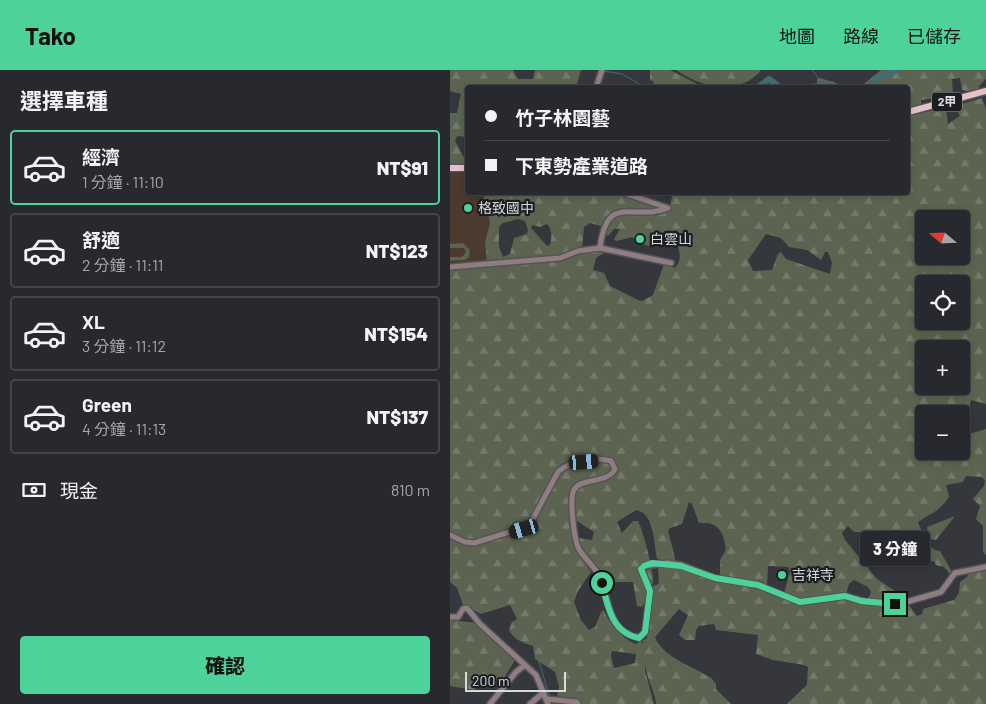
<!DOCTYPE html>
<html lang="zh-TW">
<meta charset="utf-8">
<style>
body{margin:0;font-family:Barlow,"Noto Sans TC",sans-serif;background:#34353a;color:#f1f3f6;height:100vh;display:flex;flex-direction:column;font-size:19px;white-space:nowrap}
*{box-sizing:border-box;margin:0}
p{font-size:16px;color:#a5a6aa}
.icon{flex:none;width:28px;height:28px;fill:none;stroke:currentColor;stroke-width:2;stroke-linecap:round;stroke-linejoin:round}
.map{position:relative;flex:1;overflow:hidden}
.sheet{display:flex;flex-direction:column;background:#28292e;width:450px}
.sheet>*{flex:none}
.top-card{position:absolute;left:15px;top:15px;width:445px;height:110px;border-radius:5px;box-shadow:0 2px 8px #0003,0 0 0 1px #44454a;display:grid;align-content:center;height:110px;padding:0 20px;background:#28292e}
.needle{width:32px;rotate:289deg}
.fabs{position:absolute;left:465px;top:140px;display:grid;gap:10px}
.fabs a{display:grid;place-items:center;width:55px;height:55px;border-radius:5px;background:#28292e;box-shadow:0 2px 8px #0003,0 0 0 1px #44454a;font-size:25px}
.scale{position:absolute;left:15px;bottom:12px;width:101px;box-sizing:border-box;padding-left:5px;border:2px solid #d8d9dd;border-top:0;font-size:14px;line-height:18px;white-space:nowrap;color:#d8d9dd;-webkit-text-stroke:4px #1d1e21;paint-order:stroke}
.end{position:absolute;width:22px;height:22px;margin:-11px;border:6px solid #4dd39a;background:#111;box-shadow:0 0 0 2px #111}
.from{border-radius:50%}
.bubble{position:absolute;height:35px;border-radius:5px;background:#28292e;box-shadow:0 2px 8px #0003,0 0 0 1px #44454a;font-size:16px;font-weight:800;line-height:35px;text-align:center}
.car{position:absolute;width:15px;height:30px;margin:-15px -8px;border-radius:6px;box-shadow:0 0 4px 1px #0007;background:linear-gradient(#222 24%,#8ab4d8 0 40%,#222 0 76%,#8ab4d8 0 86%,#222 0)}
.top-card b{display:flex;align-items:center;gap:18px;height:48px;font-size:19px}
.top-card b+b{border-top:1px solid #44454a}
.top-card i{width:12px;height:12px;background:#f1f3f6}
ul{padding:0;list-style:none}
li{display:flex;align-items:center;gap:15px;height:75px;margin:0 10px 8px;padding:0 10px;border:2px solid #44454a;border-radius:5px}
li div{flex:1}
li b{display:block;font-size:19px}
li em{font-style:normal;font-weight:800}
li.on{border-color:#4dd39a}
li>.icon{width:45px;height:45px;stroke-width:1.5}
h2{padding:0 20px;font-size:22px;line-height:60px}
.pay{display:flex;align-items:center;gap:12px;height:55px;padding:0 20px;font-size:19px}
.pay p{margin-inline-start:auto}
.action{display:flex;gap:10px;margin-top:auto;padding:10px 20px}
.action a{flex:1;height:58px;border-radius:5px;background:#4dd39a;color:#111;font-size:20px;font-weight:800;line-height:58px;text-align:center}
header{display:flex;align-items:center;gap:30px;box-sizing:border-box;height:70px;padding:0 25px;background:#4dd39a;color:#111}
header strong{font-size:24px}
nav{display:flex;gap:28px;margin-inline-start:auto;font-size:18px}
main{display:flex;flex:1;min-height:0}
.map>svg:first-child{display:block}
.education{fill:#4b3b2f}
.forest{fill:url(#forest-firs);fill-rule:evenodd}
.pitch{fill:#5c6451}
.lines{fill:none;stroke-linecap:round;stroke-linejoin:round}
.stream{stroke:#426d73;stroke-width:1}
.river{stroke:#426d73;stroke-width:6}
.minor-casing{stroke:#52545a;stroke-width:8}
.major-casing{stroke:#52545a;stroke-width:9}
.minor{stroke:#8f7d7f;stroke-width:5}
.major{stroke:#e6c2c6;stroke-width:6}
.route{stroke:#4dd39a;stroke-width:6}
.poi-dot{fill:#4dd39a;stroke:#1d1e21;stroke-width:2}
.labels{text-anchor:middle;stroke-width:4.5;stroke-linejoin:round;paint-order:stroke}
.shield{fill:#1d1e21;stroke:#a0a1a5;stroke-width:1}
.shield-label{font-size:12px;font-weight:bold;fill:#d8d9dd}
.poi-label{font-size:14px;fill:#d8d9dd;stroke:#1d1e21;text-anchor:start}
</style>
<header>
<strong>Tako</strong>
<nav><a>地圖</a><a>路線</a><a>已儲存</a></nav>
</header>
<main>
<section class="sheet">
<h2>選擇車種</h2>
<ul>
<li class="on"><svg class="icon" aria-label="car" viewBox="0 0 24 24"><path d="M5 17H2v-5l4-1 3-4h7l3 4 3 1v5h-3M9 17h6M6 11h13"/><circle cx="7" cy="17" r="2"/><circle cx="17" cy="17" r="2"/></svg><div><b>經濟</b><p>1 分鐘 · 11:10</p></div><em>NT$91</em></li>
<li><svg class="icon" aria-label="car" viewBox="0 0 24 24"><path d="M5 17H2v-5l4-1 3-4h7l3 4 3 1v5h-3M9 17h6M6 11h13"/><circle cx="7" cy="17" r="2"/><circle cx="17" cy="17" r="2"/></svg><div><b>舒適</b><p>2 分鐘 · 11:11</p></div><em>NT$123</em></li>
<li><svg class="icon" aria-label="car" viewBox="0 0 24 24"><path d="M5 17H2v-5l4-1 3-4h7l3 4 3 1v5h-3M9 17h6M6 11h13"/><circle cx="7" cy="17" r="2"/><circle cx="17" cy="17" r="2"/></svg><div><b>XL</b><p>3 分鐘 · 11:12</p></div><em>NT$154</em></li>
<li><svg class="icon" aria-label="car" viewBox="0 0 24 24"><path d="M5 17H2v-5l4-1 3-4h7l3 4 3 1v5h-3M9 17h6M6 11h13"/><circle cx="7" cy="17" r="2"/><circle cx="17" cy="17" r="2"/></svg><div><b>Green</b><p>4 分鐘 · 11:13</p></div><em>NT$137</em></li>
</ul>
<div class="pay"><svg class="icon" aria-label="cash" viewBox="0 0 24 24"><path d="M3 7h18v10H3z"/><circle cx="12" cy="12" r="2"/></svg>現金<p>810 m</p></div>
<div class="action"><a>確認</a></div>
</section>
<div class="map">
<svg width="536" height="634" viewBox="0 0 536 634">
<defs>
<pattern id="forest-firs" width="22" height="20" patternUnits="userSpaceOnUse" patternTransform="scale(1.25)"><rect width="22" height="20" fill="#5c6451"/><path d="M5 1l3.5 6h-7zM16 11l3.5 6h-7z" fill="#737a6a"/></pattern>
</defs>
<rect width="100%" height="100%" fill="#35373d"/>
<polygon class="education" points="0,103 17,104 18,122 33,123 40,153 35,172 37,192 0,195"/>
<g class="forest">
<polygon points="0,0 63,0 68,9 83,9 85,0 131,0 126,17 18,18 17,67 7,66 5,71 16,91 13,96 0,96 0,43 7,43 11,24 0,21"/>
<polygon points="200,0 220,0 253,17 202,17 204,12 200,10"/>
<path d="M226 0H311C289 27 252 18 226 0Z"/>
<polygon points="431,0 536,0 536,9 529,16 530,20 523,22 512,20 510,8 502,9 503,26 471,30 471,36 458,40 458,18 405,18 410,17"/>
<polygon points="370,8 398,17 367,17 367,9"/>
<path d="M532 28 536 39V334L521 330 516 355 519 364 536 359V485L533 482V456L526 449 530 436 523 429 534 416 535 410 532 407 516 406 513 412 496 415 499 427C489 442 481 443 468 452L473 465 478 462 477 457 505 446 486 470 480 469 477 474 485 480 490 481 502 502 501 505 494 497 486 495 484 491 478 492C471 482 463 483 455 475L444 485 442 484 444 480 443 477 433 475 427 481 410 462H404L398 456 392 463 395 470 427 509 445 521V533L415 530 419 527 421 522 418 517 404 510 399 514 396 525 350 530 334 524 340 501 338 497 318 496 317 516 270 505V490L276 480C274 462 268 451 249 453L242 434 239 432 232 454 220 458 218 461 225 488 224 493 207 489C204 475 205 443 186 440L167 452 172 463 183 451H188C193 460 204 502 203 512 202 518 196 531 192 537L187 536 183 512H157L152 510 131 481 128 470 129 468 142 470 144 462 127 451C118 413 131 415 163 405L164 392 118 391 113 395 79 455 25 471H15L0 463V196L37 192 35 172 40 153 33 123H164L219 139 223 123 458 122V46L493 38 496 40 498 54 510 46 505 36ZM68 149 75 151 78 160 77 164 64 168 60 184 53 187 49 177V157L53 153ZM474 149H511V186H474ZM140 153 151 156 158 166 164 159H170L164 169 166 171 183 167 185 172 199 176 213 166H217C230 172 234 188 225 198L214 194 203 225 192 231 188 230 160 216 154 203 143 200 146 188 154 183V179C146 179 143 183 135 183L132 179 134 157ZM97 154C102 158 102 169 100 175L97 176 81 158 82 155 90 157ZM316 164 331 168 339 177 357 180 371 190 375 182H378L382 193 380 204 336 189 331 182 328 184 322 200 303 201 298 190ZM474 214H511V251H474ZM474 279H511V316H474ZM474 344H511V381H474Z"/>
<path d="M159 391 163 398 158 405 128 413 120 427 124 470 128 483 141 502 128 521 124 532 131 550 139 560 145 557 151 542 154 540C158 553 174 570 186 574L190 571 195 574 192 571 197 568 200 519 203 516 209 514 208 498 210 495 231 499 264 510 297 515 349 534 395 528 409 534 459 535 467 546 472 544 473 539 504 530 509 523 510 512 518 506V503L536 499V634H337L357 615 358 597 354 595 323 590 306 584 308 565 266 560 264 554 249 556 246 560 245 570H235L229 565 238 545 229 539 205 567C212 587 244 597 261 608L266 614V619L281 634H206C205 622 198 611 196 599 195 593 197 581 197 576L195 600 204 634H130L109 628 107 626 109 616 105 602 85 589 83 576C74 573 64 570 59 560L62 552 67 549 60 535 31 544 13 535 7 518 0 512V466L25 474 74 460C86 454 87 443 93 432 100 420 108 408 115 397L119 394ZM162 581 186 584 185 593 164 598 161 586Z"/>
<polygon points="0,550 27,553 65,590 53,610 36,611 24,620 0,616"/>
</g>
<polygon class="pitch" points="13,173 20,180 19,187 15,190 0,191 0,187 12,187 16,182 14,178 0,178 0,174"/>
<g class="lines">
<g class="stream">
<polyline points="10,0 11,0"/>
<polyline points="15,0 22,14 28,18"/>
<polyline points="362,0 371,11 371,15"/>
<polyline points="154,1 172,4 191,15 212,18"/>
<polyline points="0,55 18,46"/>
<polyline points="88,588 100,628"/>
</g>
<g class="river">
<polyline points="307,18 319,9 331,18"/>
<polyline points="356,18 382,14 387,18"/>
<polyline points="419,18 426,9 447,0"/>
</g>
<g class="minor-casing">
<g id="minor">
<polyline points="146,18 152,0"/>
<path d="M150 178C157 121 184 152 218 138L171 122"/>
<polyline points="0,197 110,188 128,181 150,178 221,193"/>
<path d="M0 465 15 472 24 473 79 456 108 402C118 391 147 387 161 391L165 399C157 415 129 406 123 422 120 432 124 471 129 479 134 488 143 495 148 504 161 527 154 561 189 568L195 562 200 521 191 499 194 496 217 493 231 495 265 508 308 515 350 532 395 526 417 532 453 533 491 522 505 503 536 497"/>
<polyline points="0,547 8,547 13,539 17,538 30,554 86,605 98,634"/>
<polyline points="96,629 127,632 128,634"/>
<polyline points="40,634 66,602 75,595"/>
<polyline points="80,634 93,623"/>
</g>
</g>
<g class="major-casing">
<g id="major">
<polyline points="458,42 536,21"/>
<polyline points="0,98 18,98"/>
</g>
</g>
<use href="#minor" class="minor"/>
<use href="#major" class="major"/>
</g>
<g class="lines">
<path class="route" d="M152 513C157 535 162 563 189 568L195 562 200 521 191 499 194 496 202 493 231 496 265 508 308 515 350 532 395 526 411 531 445 534"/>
</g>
<g class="poi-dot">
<circle cx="18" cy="138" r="5"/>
<circle cx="190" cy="169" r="5"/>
<circle cx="332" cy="505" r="5"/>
</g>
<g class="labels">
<rect class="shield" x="482" y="22.5" width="30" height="19" rx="4"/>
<g class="shield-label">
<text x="497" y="36">2甲</text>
</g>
<g class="poi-label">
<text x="28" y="143">格致國中</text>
<text x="200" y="174">白雲山</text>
<text x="342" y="510">吉祥寺</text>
</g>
</g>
</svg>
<div class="fabs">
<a><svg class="needle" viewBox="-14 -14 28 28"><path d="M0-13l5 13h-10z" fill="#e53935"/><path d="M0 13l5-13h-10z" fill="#a5a6aa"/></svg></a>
<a><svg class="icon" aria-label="locate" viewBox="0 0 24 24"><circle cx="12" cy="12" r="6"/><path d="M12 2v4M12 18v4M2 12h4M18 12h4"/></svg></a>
<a>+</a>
<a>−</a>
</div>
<div class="scale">200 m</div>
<i class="end from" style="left:152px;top:513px"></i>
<i class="end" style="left:445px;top:534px"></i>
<div class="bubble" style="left:410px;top:461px;width:70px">3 分鐘</div>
<i class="car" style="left:134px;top:392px;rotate:86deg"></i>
<i class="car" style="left:74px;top:459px;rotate:254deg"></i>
<div class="top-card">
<b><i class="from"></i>竹子林園藝</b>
<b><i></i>下東勢產業道路</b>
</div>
</div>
</main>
